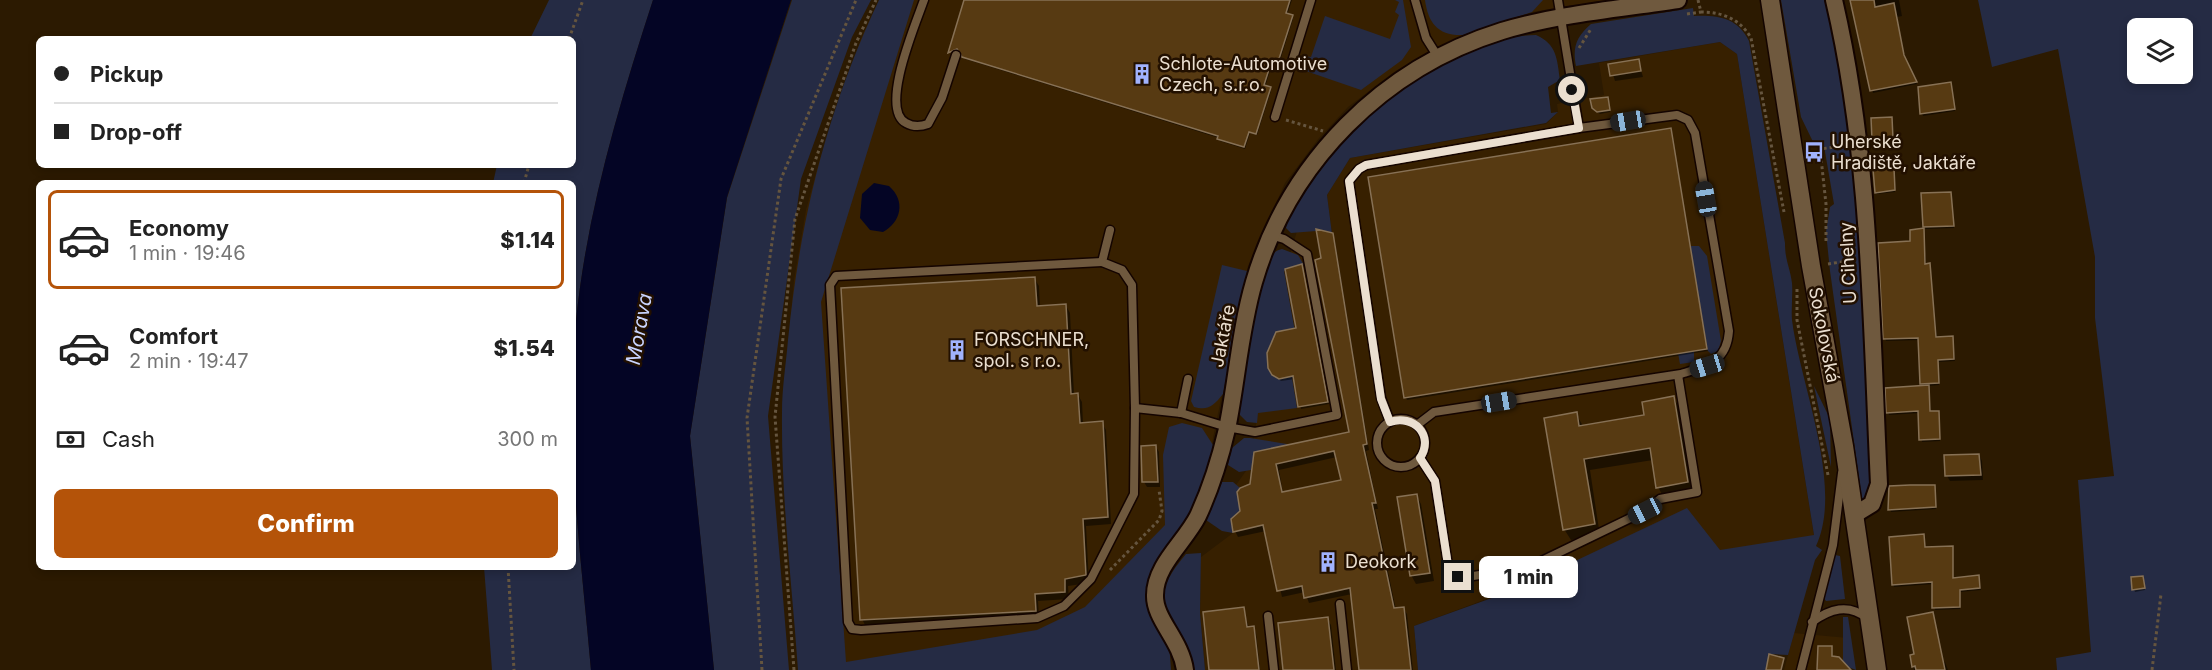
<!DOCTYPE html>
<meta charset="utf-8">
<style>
body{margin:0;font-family:Inter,sans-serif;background:#f2f2f2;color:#222;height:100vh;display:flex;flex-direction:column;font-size:22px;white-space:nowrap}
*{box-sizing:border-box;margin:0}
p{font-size:20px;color:#767676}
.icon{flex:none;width:33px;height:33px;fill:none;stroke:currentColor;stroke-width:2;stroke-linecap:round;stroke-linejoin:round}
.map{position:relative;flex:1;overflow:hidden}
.details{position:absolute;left:36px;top:180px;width:540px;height:390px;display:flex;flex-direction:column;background:#fff;border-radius:9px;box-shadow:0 3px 9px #0003}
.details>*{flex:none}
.banner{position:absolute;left:36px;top:36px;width:540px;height:132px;border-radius:9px;box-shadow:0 3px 9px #0003;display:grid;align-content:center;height:132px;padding:0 18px;background:#fff}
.tools{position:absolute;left:2127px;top:18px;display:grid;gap:12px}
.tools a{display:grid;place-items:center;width:66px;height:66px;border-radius:9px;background:#fff;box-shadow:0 3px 9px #0003;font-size:30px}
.end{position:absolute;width:27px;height:27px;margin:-14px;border:8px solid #ebdfd0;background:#111;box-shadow:0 0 0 3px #111}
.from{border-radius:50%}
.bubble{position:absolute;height:42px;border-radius:9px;background:#fff;box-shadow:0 3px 9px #0003;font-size:20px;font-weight:800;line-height:42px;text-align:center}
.car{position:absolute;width:18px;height:36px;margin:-18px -9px;border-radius:8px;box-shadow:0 0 4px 2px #0007;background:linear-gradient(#222 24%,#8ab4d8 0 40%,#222 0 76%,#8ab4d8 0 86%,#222 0)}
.banner b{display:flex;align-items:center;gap:21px;height:57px;font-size:22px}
.banner b+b{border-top:2px solid #e0e0e0}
.banner i{width:15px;height:15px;background:#222}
ul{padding:10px 0 0;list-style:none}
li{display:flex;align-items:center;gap:18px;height:99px;margin:0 12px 9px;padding:0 6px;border:3px solid transparent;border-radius:9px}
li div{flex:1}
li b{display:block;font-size:22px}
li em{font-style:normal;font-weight:800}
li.active{border-color:#b45309}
li>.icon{width:54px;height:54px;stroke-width:1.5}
.pay{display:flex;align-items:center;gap:15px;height:66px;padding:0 18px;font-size:22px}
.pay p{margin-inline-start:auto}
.action{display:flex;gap:12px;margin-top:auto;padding:12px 18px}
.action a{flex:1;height:69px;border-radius:9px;background:#b45309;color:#fff;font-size:24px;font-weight:800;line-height:69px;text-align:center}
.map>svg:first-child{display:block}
.built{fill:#372000}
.green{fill:#252b44;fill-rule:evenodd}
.water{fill:#040525}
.shadow{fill:#0007;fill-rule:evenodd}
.building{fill:#573a12;stroke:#877155;stroke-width:1.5;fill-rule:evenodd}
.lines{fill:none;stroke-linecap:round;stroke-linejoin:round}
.lane-casing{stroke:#140400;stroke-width:11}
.street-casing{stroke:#140400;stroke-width:20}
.secondary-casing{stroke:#140400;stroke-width:21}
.path{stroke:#65553f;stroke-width:3;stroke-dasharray:3 3;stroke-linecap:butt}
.lane{stroke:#6f593e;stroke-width:8}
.street{stroke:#6f593e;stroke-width:16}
.secondary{stroke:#6f593e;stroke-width:18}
.route{stroke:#ebdfd0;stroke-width:8}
.labels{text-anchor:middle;stroke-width:5;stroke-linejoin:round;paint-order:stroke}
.poi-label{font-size:18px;fill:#ebdfd0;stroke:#221000;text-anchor:start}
.street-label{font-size:18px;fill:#ebdfd0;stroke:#221000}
.water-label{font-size:20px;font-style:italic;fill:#cad5ff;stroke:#221000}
</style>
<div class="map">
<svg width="2212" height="670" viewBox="0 0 2212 670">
<rect width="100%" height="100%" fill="#2c1a01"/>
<g class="built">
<polygon points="879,0 1606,0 1532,12 1493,23 1463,35 1397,70 1348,107 1319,138 1285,183 1248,266 1210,453 1176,537 1154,564 1147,585 1148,605 1159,629 1171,670 799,670 782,411 794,280 806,210 819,162 862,36"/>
<polygon points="1720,42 1737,54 1814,536 1535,581 1414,626 1418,670 1205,670 1200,613 1201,557 1233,533 1236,485 1246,471 1254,438 1273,313 1297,231 1312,230 1332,234 1327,195 1350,158 1546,124 1558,112 1557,104 1604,95 1599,63"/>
<polygon points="1794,633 1848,638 1850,670 1784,670"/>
</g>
<g class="green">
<path d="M549 0H653C619 105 587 211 576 321 564 436 581 555 591 670H492L484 567H573V183H493L497 165H573V39H530Z"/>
<polygon points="792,0 871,0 852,37 801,179 768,416 789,670 714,670 690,436 727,198"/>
<path d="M879 0H914L821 302 846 662 1037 630 1085 607 1165 525 1163 455 1169 427 1182 423 1202 428 1213 445 1212 457 1189 517 1154 564 1147 585 1148 605 1152 618 1169 642 1171 670H798C792 584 781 498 782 412 782 388 786 364 788 340 800 219 827 110 879 0Z"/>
<polygon points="1395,0 1403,0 1411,47 1402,60 1361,90 1300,69 1304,56 1311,57 1325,16 1390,39 1399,15 1395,12 1399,2"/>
<path d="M1425 0H1543L1532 12 1463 35C1438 36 1428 23 1425 0Z"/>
<polygon points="1781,0 1826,0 1841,71 1857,191 1875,491 1867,500 1862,499 1830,271 1826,232 1830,207 1834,204 1824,146 1815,146 1801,117"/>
<path d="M1978 0H2212V670H2057L2056 658 2091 652 2078 480 2114 476 2095 318V257L2058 49 1992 67ZM2138 28H2182V74H2138Z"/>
<path d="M1693 8 1694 16C1718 15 1738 18 1749 41L1785 243C1785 261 1790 267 1792 283 1793 295 1791 308 1792 320 1800 384 1844 486 1816 546L1822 550 1815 560 1788 655 1770 654 1768 670H1418L1414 626 1514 590 1687 508 1720 550 1814 535 1737 54 1720 42 1576 66C1572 47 1577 36 1591 24Z"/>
<path d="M1536 35C1557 44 1557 59 1560 80L1548 87 1551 113 1558 112 1546 123 1350 158 1327 195 1332 234 1316 231 1291 233 1286 228C1288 214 1300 200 1308 188 1352 120 1451 37 1536 35Z"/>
<polygon points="1688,246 1699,246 1707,256 1721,341 1718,351 1711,354 1705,348"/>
<path d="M1282 249 1298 255 1304 265 1284 271 1303 376 1292 378 1297 408 1258 413 1257 423 1247 422 1239 414C1246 374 1253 290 1271 257 1274 252 1277 250 1282 249Z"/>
<path d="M1222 265 1247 271 1223 394C1214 405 1209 411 1194 407L1191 401Z"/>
<polygon points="1694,351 1694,362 1680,364 1678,353"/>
<polygon points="1814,386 1830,419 1831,467"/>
<polygon points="1244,438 1250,438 1293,445 1254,454 1251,470 1239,472 1228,465 1232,448"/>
<polygon points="1222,482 1233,482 1240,488 1240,516 1233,533 1222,531 1206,520"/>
<path d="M1201 553 1200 613 1205 670H1192C1191 662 1190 654 1188 647 1183 634 1173 625 1168 614 1156 591 1172 571 1186 554Z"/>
<polygon points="1835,555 1840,556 1845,599 1826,601 1823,597"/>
<polygon points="1843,617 1848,617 1856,670 1843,665"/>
</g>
<g class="water">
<path d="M653 0H791L727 197 690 436 714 670H591C581 555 564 436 576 321 587 211 619 105 653 0Z"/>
<path d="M874 183 889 186C906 201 901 222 883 232L870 230 860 218 862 194Z"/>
</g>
<g class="shadow">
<polygon points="966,0 1292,0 1287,15 1293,19 1279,64 1273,62 1265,87 1271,91 1257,135 1250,133 1245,149 1220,141 1219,138 965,59 960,50 951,54"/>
<polygon points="1852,0 1899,0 1902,16 1897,17 1905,59 1917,84 1873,93"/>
<polygon points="1638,60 1643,77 1615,81 1610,65"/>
<polygon points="1951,84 1955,111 1923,116 1922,113"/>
<polygon points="1608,101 1610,112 1600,114 1595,110 1593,108"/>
<polygon points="1891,119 1893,142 1888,149 1881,141 1873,139"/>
<polygon points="1670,129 1708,351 1407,400 1406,398"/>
<polygon points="1893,169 1895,192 1877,194 1876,192"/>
<polygon points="1951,193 1954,228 1926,229 1924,227"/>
<polygon points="1923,230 1926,265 1930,267 1937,338 1952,337 1955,361 1938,362 1939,385 1928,386 1931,412 1939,414 1940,441 1922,442 1920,413 1889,415 1888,412 1924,387 1920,340 1886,341 1885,338 1912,242"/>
<path d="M1332 234 1335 241 1369 450 1366 451 1378 509H1375L1396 610 1403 608 1407 614 1413 670H1360L1352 594 1309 603 1305 592 1282 597 1266 531 1238 537 1235 531 1252 485 1255 454 1351 433 1323 259ZM1337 457 1342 481 1283 493 1279 470Z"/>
<polygon points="1302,266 1329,404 1301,409 1295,379 1281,381 1273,374 1298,329"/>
<polygon points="1034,278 1039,286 1040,308 1066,306 1070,313 1074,395 1078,395 1082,402 1083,424 1102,423 1106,430 1111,524 1086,526 1089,583 1068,586 1069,599 1038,601 1039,618 866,627 862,619"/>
<polygon points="1674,398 1680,409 1694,493 1664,498 1658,487 1653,460 1590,470 1600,536 1571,540 1564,529 1576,414 1583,426 1646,416"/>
<polygon points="1156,447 1159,452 1160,487 1147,487 1144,482"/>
<polygon points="1979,455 1982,461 1983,480 1950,481 1947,476"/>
<polygon points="1934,487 1936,509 1891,512 1890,509"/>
<polygon points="1416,495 1421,504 1434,581 1416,584 1411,575"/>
<polygon points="1923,535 1925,549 1952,547 1953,580 1979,579 1981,590 1960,592 1960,609 1935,610 1934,584 1894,587 1893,584"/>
<polygon points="2142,577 2145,590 2135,592 2134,589"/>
<polygon points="1243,609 1249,628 1253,627 1256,633 1260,670 1211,670"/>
<polygon points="1327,619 1331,625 1336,670 1285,670"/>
<polygon points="1912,656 1945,662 1948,670 1914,670"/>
</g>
<g class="building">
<polygon points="964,0 1290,0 1286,13 1293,15 1278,62 1272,60 1264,85 1271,87 1256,134 1249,132 1244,147 1217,139 1218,136 962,57 957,49 948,53"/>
<polygon points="1850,0 1874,0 1875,7 1894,3 1904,55 1917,82 1870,91"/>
<polygon points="1639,59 1641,71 1610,76 1608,64"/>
<polygon points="1951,82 1955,109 1920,114 1918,87"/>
<polygon points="1608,97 1610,110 1597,112 1592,108 1590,99"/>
<polygon points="1892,117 1893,139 1887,148 1878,139 1872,140 1871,118"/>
<polygon points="1671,128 1707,349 1404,398 1368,177"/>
<polygon points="1894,168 1895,190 1875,193 1873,169"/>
<polygon points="1951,192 1954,226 1923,227 1921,193"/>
<polygon points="1924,228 1925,264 1930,263 1936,337 1953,336 1954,359 1938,360 1939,383 1920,384 1918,338 1883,339 1878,243 1910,241 1910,230"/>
<path d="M1316 229 1333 233 1367 444 1363 445 1376 503H1372L1394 608 1404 607 1411 670H1359L1350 588 1304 598 1302 586 1277 591 1263 525 1233 532 1231 519 1240 511 1237 492 1240 488 1250 484 1254 452 1349 432 1315 260 1321 258ZM1334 451 1341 480 1282 492 1276 464Z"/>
<polygon points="1302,264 1328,402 1298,407 1293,376 1279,379 1272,375 1268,368 1267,353 1276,332 1296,328 1285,269"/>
<polygon points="1035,277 1037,306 1066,304 1071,394 1078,393 1080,423 1103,421 1108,517 1083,519 1086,575 1065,579 1065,592 1035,594 1036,611 860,620 841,288"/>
<polygon points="1929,385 1930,411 1939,411 1940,439 1919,440 1918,411 1886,413 1885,388"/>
<polygon points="1674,396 1688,482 1656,488 1650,448 1584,459 1595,524 1563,530 1544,418 1577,412 1579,426 1644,415 1642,402"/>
<polygon points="1156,445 1158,482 1142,482 1141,446"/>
<polygon points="1979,454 1981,475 1945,476 1944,455"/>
<polygon points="1910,485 1935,485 1936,507 1888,510 1889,486"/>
<polygon points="1417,494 1430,573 1410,576 1397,497"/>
<polygon points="1924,534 1925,547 1953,546 1953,578 1979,575 1980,588 1960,590 1960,607 1932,608 1932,582 1892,585 1889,537"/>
<polygon points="2143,576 2145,588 2132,590 2131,577"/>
<polygon points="1244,607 1247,627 1254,626 1259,670 1209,670 1203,612"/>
<polygon points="1933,612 1945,670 1916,670 1915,666 1912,667 1910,655 1914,654 1907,617"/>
<polygon points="1328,617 1334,670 1283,670 1278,623"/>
<polygon points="1818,646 1832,646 1832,656 1839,657 1851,670 1817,670"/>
<polygon points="1769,654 1784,658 1781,670 1766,670"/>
</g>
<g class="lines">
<g class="lane-casing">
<g id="lane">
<path d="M924 0C916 23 879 109 906 123 913 127 920 127 928 124L942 98 956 55"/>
<polyline points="1415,0 1426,38 1438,57"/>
<polyline points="1275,117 1311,0"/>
<polyline points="1110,230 1102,262 1122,270 1132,285 1135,408"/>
<polyline points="1102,262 836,276 830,285 848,622 852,629 861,630 1037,618 1064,606 1091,579 1134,494 1135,408 1181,413 1227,427 1255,432 1337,415 1307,254 1284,239 1271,235"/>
<polyline points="1181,413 1188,379"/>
<circle cx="1401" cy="443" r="24"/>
<polyline points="1390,422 1381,398 1349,181 1359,169 1366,165 1579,128 1558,0"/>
<path d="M1417 425 1434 412 1681 374C1707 366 1727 362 1729 331L1695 133 1688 120 1677 115 1579 128"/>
<polyline points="1420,458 1435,481 1448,565 1454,576 1467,577 1529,567 1645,511 1660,499 1697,492 1678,375"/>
<polyline points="1340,604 1347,670"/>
<polyline points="1268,616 1274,670"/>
<path d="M1812 622C1830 609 1848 603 1867 618"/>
<polyline points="1801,670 1833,545 1842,473"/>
</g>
</g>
<g class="street-casing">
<g id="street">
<path d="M1834 0C1871 158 1871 322 1879 484L1872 504 1854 515"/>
<path d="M1185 670C1181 640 1154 619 1155 595 1155 565 1185 542 1198 516 1211 488 1220 459 1227 429 1237 380 1240 330 1254 282 1289 162 1383 68 1502 31 1558 14 1619 9 1678 0"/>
</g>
</g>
<g class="secondary-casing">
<polyline id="secondary" points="1770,0 1811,266 1844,446 1877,670"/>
</g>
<g class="path">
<path d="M1698 0 1701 12C1722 12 1740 19 1751 38L1784 212"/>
<polyline points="1687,14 1701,12"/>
<polyline points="569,39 583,0"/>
<polyline points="1579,48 1591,29"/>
<polyline points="1286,120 1323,131"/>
<polyline points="524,183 529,165"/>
<polyline points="1826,241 1826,204 1820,149 1843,146"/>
<polyline points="1828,264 1854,260"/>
<polyline points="1797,289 1797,320 1828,475"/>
<polyline points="508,567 514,670"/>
<polyline points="1110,570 1159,520 1162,511 1159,490"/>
<polyline points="762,670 747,418 781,179 856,0"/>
<polyline points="794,670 775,417 795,219 856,43 876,0"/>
<polyline points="2152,670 2161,594"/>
</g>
<use href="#lane" class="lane"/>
<use href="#street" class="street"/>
<use href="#secondary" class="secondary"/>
</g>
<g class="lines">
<path class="route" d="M1458 577 1454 576 1448 565 1435 481 1420 458C1435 435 1413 414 1390 422L1381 399 1349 181 1359 169 1366 165 1579 128 1572 90"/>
</g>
<defs>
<g id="building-bare" transform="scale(1.62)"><path d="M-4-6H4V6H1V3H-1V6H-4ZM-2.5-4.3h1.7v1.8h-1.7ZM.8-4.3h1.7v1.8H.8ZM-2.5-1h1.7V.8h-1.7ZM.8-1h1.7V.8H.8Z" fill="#a1b2fd" stroke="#221000" stroke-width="2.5" paint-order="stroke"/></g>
<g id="bus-bare" transform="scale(1.62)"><path d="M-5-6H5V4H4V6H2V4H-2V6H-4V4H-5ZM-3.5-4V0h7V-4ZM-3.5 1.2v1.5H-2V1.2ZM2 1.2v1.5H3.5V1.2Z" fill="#a1b2fd" stroke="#221000" stroke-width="2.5" paint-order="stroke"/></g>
</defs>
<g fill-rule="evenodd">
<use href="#building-bare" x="1142" y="74"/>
<use href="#bus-bare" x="1814" y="152"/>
<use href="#building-bare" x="957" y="350"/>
<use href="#building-bare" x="1328" y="562"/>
</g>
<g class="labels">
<g class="poi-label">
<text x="1159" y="70">Schlote-Automotive<tspan x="1159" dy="21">Czech, s.r.o.</tspan></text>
<text x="1831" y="148">Uherské<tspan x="1831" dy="21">Hradiště, Jaktáře</tspan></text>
<text x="974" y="346">FORSCHNER,<tspan x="974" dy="21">spol. s r.o.</tspan></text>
<text x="1345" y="568">Deokork</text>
</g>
<g class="street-label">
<text transform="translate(1848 263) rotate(-93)" y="6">U Cihelny</text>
<text transform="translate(1824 335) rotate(79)" y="6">Sokolovská</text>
<text transform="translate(1223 336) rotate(-79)" y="6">Jaktáře</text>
</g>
<g class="water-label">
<text transform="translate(639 329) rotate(-80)" y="7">Morava</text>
</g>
</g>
</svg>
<div class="tools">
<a><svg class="icon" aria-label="layers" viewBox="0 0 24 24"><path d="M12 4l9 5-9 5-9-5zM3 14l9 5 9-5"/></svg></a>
</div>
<i class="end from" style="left:1572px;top:90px"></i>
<i class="end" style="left:1458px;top:577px"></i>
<div class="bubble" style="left:1479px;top:556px;width:99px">1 min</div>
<i class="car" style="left:1628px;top:121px;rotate:261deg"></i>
<i class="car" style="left:1706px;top:199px;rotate:350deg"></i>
<i class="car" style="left:1707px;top:366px;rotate:253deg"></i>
<i class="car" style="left:1499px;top:402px;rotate:81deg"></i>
<i class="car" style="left:1645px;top:511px;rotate:243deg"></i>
<div class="banner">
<b><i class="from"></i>Pickup</b>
<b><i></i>Drop-off</b>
</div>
<section class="details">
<ul>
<li class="active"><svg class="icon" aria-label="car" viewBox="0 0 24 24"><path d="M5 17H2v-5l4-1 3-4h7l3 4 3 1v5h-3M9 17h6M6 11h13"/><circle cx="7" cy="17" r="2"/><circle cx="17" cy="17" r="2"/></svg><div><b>Economy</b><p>1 min · 19:46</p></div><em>$1.14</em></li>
<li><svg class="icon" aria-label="car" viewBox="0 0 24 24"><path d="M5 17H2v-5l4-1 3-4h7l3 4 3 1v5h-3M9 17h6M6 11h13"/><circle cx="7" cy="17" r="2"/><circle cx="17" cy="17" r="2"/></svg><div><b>Comfort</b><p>2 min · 19:47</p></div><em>$1.54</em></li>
</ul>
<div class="pay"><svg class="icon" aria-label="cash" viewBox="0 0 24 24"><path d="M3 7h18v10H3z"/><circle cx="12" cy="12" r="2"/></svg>Cash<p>300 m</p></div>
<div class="action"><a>Confirm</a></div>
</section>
</div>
